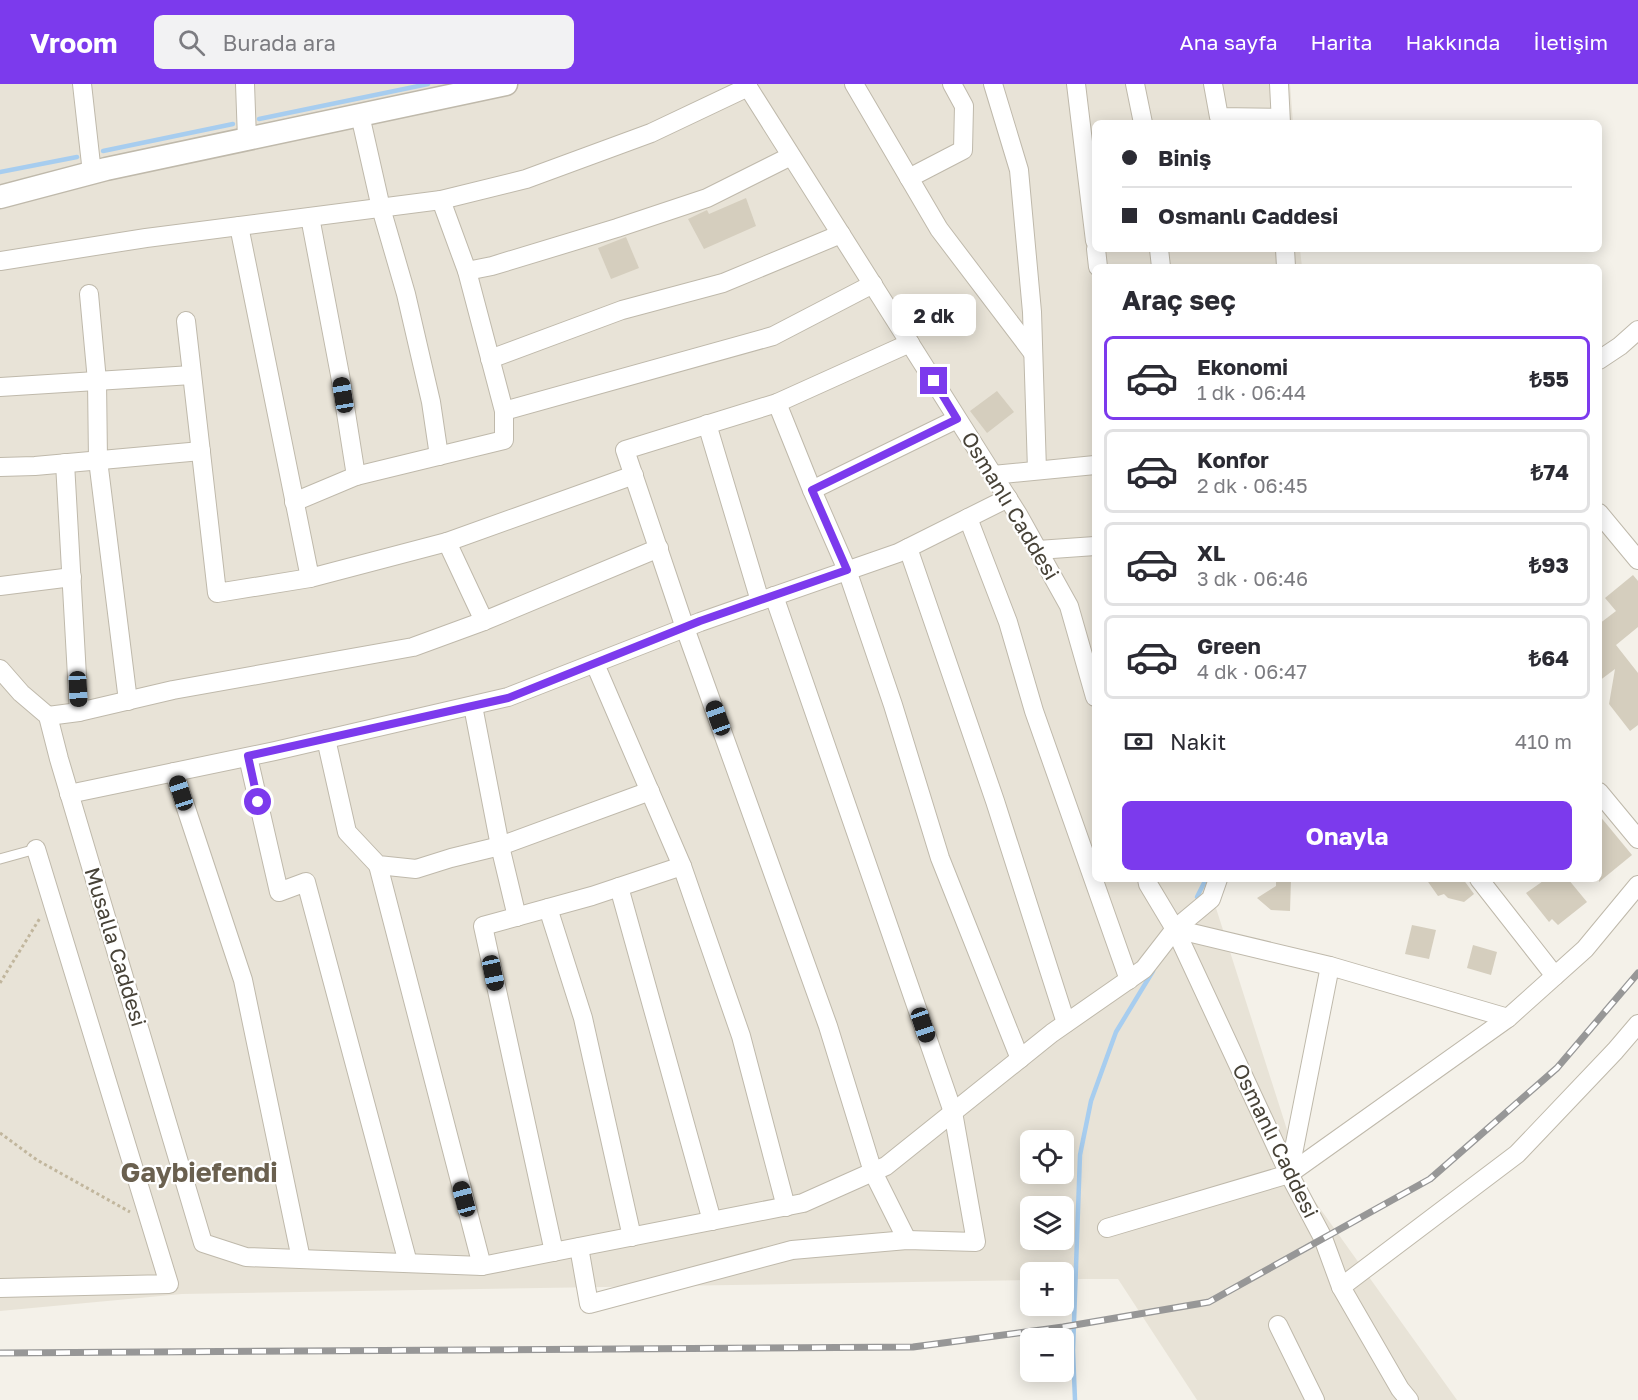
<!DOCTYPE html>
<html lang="tr">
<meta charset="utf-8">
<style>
body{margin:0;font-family:"Golos Text",sans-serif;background:#f2f2f3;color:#2b2b33;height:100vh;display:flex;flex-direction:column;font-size:22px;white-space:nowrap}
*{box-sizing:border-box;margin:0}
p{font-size:20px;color:#7c7c81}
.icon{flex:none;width:33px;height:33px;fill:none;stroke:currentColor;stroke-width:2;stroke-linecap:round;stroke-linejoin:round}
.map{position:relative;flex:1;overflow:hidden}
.panel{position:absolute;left:1092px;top:180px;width:510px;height:618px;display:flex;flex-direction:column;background:#fff;border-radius:9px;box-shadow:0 3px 15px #0003}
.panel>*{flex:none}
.top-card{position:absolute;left:1092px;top:36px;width:510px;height:132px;border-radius:9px;box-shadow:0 3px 15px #0003;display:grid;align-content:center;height:132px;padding:0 30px;background:#fff}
.controls{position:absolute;left:1020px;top:1046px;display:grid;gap:12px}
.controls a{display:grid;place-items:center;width:54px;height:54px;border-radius:9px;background:#fff;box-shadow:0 3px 15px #0003;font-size:30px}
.end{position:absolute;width:27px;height:27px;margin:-14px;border:8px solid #7c3aed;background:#fff;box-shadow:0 0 0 3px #fff}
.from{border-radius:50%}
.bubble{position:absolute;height:42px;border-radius:9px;background:#fff;box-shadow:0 3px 15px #0003;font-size:20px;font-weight:700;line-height:42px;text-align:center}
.car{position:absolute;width:18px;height:36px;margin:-18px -9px;border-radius:8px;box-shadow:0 0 4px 2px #0007;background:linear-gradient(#222 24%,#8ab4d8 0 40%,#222 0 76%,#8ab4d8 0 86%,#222 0)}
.top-card b{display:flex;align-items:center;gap:21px;height:57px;font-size:22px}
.top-card b+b{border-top:2px solid #e1e1e2}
.top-card i{width:15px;height:15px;background:#2b2b33}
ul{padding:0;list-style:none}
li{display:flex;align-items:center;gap:18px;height:84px;margin:0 12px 9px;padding:0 18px;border:3px solid #e1e1e2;border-radius:9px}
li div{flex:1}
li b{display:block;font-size:22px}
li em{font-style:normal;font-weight:700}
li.selected{border-color:#7c3aed}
li>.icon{width:54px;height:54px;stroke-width:1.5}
h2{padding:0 30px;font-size:27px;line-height:72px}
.pay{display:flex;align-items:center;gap:15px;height:66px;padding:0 30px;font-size:22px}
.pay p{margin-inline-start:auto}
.primary-button{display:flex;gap:12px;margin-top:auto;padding:12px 30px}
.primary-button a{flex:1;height:69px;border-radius:9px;background:#7c3aed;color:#fff;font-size:24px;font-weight:700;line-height:69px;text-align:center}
header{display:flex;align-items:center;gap:36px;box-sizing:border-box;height:84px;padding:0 30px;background:#7c3aed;color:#fff}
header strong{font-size:28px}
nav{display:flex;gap:33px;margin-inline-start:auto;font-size:21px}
.search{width:420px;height:54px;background:#f2f2f3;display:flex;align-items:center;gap:15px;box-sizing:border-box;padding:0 21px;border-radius:9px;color:#7c7c81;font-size:22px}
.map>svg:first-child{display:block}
.residential{fill:#e8e3d7;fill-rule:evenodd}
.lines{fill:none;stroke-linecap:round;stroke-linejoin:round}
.stream{stroke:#a7cdef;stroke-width:4.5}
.building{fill:#d5cebe}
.service-casing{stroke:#bfb9ab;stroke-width:11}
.minor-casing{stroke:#bfb9ab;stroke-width:20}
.tertiary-casing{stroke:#bfb9ab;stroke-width:25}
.path{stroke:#c1b69d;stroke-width:3;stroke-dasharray:3 3;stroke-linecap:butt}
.service{stroke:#fff;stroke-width:9}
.minor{stroke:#fff;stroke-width:18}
.tertiary{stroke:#fff;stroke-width:22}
.rail-casing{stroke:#979797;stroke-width:7}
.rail{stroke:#fff;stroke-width:4.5;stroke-dasharray:14;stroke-linecap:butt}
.route{stroke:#7c3aed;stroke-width:8}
.labels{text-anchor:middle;stroke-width:4.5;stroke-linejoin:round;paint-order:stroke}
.street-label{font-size:21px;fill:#474237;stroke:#fff}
.district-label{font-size:27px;font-weight:bold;fill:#6a604f;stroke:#fff}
</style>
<header>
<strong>Vroom</strong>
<div class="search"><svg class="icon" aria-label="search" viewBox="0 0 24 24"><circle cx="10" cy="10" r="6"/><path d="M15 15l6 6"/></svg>Burada ara</div>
<nav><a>Ana sayfa</a><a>Harita</a><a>Hakkında</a><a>İletişim</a></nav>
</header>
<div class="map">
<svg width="1638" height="1316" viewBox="0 0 1638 1316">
<rect width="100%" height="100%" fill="#f4f1e9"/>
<path class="residential" d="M0 0H1290L1293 39H1095V165H1300L1302 183H1095V795H1224L1216 824 1306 1105 1457 1316H1197L1118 1195H1064V1188H1030V1196L182 1210 0 1227ZM1030 1056H1064V1089H1030ZM1030 1122H1064V1155H1030Z"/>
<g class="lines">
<g class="stream">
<polyline points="259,35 428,0"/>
<polyline points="103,67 233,40"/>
<polyline points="0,88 77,73"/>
<polyline points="1197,813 1206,795"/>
<polyline points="1075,1316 1073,1266 1080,1071 1091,1017 1116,948 1153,887"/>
</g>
</g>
<g class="building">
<polygon points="746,114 756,142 704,165 688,135 707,126 709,130"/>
<polygon points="626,153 639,184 611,195 598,164"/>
<polygon points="997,307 1014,328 987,349 970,327"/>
<polygon points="1633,491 1638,497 1638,543 1616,561 1638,589 1638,641 1630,647 1609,620 1615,585 1599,597 1599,540 1616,527 1605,514"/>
<polygon points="1599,731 1632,771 1599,798"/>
<polygon points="1276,795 1291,795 1290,827 1271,826 1257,814 1276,802"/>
<polygon points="1426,795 1463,795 1474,810 1464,818 1448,814 1444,810 1438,812"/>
<polygon points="1546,795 1568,795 1587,818 1558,841 1552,835 1549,838 1526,809"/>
<polygon points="1412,841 1436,846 1429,875 1405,870"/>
<polygon points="1473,861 1497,868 1491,891 1467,884"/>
</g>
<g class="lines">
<g class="service-casing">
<polyline id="service" points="0,775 36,765"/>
</g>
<g class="minor-casing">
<g id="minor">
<polyline points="82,0 92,89"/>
<polyline points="245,0 247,55"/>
<polyline points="746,0 1019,432 1069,522 1095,613"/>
<polyline points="854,0 939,145 1033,269"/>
<polyline points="993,0 1019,86 1032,228 1037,386"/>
<polyline points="1076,0 1095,157"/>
<polyline points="1135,0 1143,39"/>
<polyline points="1213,0 1219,33 1280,34"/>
<polyline points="1279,0 1281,39"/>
<polyline points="360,31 381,124 406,210 431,318 439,372"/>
<polyline points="909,94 963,66 964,22 952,0"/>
<polyline points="310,133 340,291 356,392"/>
<polyline points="239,142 310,494 447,458 484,537"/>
<polyline points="1096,165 1098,183"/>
<polyline points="1159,165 1161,183"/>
<polyline points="1285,165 1286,183"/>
<polyline points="0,177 146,154 441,116 526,95 651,49 748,3"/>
<polyline points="467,187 492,182 617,144 707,114 791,72"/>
<polyline points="89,210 97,297 98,376 128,617"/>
<polyline points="186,237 217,509 310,494"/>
<polyline points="490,275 622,226 723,199 841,150"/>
<polyline points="1599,276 1620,262 1638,246"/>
<polyline points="0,303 192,291"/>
<polyline points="777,319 812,406 847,486 893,621 940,774 1020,975"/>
<polyline points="504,327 773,252 873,200"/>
<polyline points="707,340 760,517"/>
<polyline points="65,379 79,628"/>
<polyline points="0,383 35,382 201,367"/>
<polyline points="993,391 1095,381"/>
<polyline points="812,406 957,335"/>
<polyline points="294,418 356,392 504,356 504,327 467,187 441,116"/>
<polyline points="1599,429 1638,476"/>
<polyline points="968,434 1008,538 1034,627 1129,896"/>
<polyline points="447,458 634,391"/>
<polyline points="908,464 995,717 1066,939"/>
<polyline points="1038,466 1095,462"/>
<polyline points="0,502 72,493"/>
<polyline points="595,580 682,782 741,952 786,1123"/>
<polyline points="0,585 21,609 48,632 59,675 203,1159 246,1173 482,1182 803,1119 886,1082 1052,949 1144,885 1175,845 1211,815 1218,795"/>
<polyline points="473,622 500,762 517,833"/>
<polyline points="48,632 79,628 173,606 413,563 484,537 659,464"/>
<polyline points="326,655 347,748 378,781 416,785 451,774 500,762 650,707"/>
<polyline points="248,673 279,808 306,798 408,1179"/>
<polyline points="174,688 243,896 301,1175"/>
<polyline points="1599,708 1638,755"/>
<polyline points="69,710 275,667 508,613 700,538 898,469 1008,414"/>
<polyline points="378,781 482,1182"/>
<polyline points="1147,795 1148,800 1175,845 1289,1090 1323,1154 1341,1203 1400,1305 1409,1316"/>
<polyline points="1479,795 1555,892"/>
<polyline points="619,803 712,1137"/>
<polyline points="548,824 583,934 632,1153"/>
<polyline points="1175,845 1330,882 1508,934"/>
<polyline points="1289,1090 1330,882"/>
<polyline points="1107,1144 1289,1090 1508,934 1585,865 1638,801"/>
<polyline points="907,1156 873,1088 828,942 685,544 625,366 777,319 910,259"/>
<polyline points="579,1163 589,1220 792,1166 907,1156 976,1158 953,1028 774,512"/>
<polyline points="554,1168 483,842 592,812 682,782"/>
<polyline points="1341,1203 1517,1070 1615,967 1638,940"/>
<polyline points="0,1204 169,1200 36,765"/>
<polyline points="1278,1241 1315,1316"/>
</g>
</g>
<g class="tertiary-casing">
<polyline id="tertiary" points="0,113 106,85 506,0"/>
</g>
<g class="path">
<polyline points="0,899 40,834"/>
<polyline points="0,1049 37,1076 130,1128"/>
</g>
<use href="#service" class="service"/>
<use href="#minor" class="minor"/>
<use href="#tertiary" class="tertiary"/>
<g class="rail-casing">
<polyline id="rail" points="0,1269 913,1263 1063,1243 1209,1218 1430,1095 1557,984 1638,889"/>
</g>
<use href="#rail" class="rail"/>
</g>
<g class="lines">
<polyline class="route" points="258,718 248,672 508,614 700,537 847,486 812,406 957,335 934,297"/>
</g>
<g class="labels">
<g class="street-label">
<text transform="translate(1010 422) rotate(59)" y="7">Osmanlı Caddesi</text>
<text transform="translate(115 863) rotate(73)" y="7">Musalla Caddesi</text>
<text transform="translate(1275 1057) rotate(64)" y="7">Osmanlı Caddesi</text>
</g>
<g class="district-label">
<text x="199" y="1098">Gaybiefendi</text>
</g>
</g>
</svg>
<div class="controls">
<a><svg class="icon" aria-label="locate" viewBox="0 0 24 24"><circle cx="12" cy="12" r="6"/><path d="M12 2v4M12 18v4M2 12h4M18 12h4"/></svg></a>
<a><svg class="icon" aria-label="layers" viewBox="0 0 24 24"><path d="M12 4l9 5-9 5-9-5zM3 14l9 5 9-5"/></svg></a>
<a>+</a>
<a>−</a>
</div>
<i class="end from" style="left:258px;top:718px"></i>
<i class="end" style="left:934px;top:297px"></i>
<div class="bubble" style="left:892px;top:210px;width:84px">2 dk</div>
<i class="car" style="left:343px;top:311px;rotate:351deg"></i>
<i class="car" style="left:78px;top:605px;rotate:177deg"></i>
<i class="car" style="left:718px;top:634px;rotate:340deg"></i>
<i class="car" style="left:181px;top:709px;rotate:342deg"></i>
<i class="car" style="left:493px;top:889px;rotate:168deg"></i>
<i class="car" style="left:923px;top:941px;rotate:161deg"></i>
<i class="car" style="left:464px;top:1115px;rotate:345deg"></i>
<div class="top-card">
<b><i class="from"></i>Biniş</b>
<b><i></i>Osmanlı Caddesi</b>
</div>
<section class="panel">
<h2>Araç seç</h2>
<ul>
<li class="selected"><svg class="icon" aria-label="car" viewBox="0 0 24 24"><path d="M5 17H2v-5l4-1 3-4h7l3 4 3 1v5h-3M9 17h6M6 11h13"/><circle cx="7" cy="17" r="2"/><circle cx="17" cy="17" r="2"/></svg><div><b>Ekonomi</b><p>1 dk · 06:44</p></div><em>₺55</em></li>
<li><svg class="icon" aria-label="car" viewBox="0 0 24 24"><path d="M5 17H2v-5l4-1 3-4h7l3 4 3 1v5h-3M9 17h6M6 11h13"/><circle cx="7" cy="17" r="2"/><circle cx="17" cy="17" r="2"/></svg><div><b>Konfor</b><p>2 dk · 06:45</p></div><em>₺74</em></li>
<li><svg class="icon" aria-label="car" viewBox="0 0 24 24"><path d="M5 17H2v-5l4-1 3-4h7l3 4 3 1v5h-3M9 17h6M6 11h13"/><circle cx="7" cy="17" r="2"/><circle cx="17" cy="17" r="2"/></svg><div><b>XL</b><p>3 dk · 06:46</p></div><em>₺93</em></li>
<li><svg class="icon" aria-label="car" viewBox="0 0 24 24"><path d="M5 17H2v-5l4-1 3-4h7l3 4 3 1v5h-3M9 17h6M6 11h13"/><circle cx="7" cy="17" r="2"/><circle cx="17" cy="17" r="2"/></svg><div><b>Green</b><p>4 dk · 06:47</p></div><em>₺64</em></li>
</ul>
<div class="pay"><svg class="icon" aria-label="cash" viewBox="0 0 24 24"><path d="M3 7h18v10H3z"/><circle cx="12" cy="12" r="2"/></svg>Nakit<p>410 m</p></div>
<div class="primary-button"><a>Onayla</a></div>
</section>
</div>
